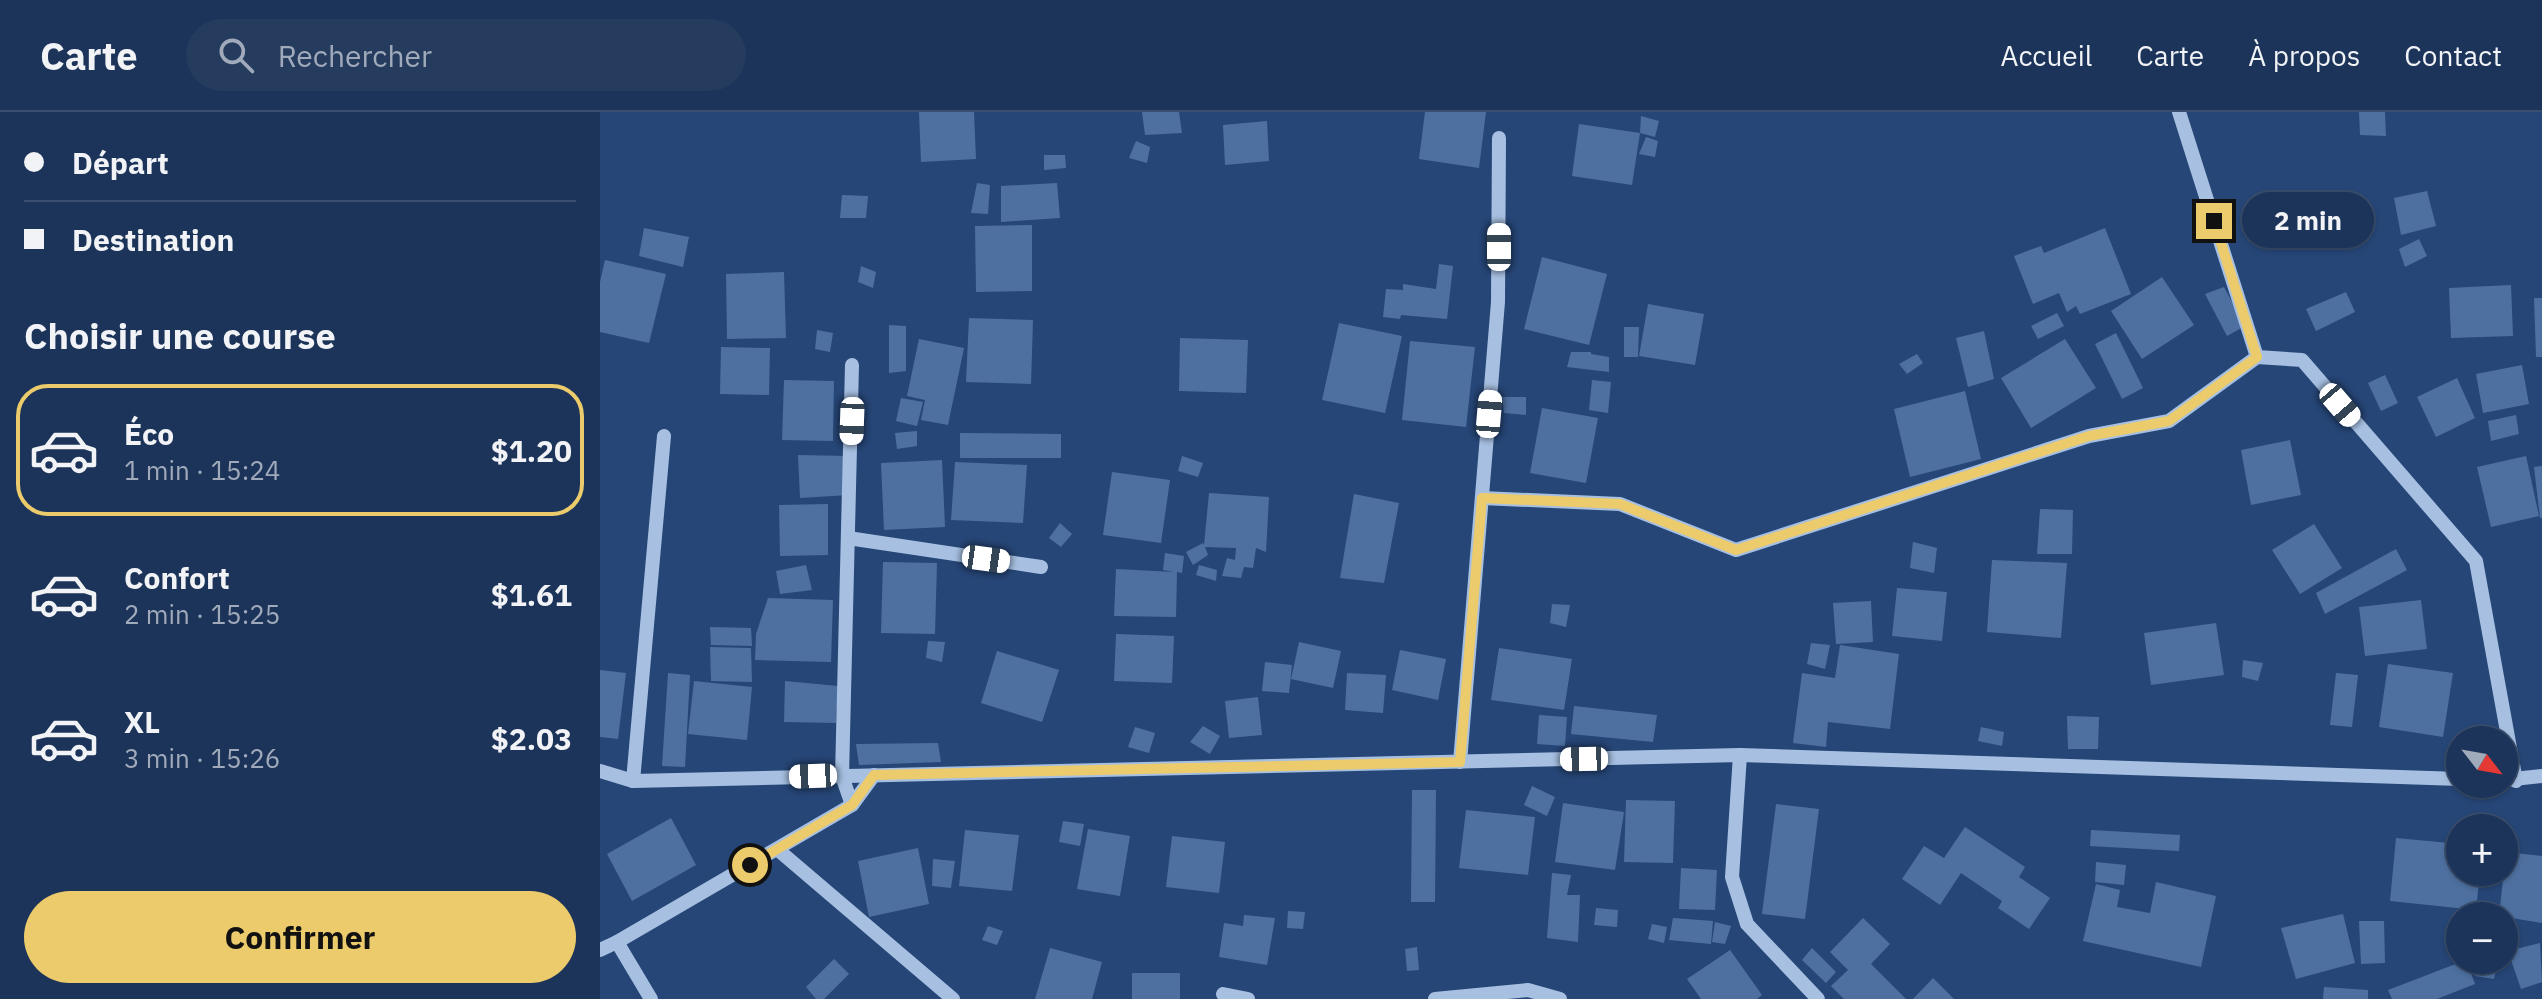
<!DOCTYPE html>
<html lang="fr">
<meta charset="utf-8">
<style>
body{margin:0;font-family:"IBM Plex Sans",sans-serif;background:#253c5f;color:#f1f3f6;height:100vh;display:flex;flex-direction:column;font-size:30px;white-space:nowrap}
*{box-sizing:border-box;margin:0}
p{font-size:26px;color:#a0aaba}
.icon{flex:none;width:44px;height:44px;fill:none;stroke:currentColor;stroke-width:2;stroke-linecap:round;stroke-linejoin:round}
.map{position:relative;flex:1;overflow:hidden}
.side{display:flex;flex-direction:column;background:#1c3459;width:600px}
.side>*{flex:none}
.guide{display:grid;align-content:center;height:176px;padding:0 24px;background:#1c3459}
.needle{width:52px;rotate:121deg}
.tools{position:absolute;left:1846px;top:614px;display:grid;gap:16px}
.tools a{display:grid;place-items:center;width:72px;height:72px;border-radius:50%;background:#1c3459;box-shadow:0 2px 6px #0004,0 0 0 2px #3a4f6f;font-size:40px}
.end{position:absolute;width:36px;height:36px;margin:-18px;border:10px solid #ebcb6c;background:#111;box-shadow:0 0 0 4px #111}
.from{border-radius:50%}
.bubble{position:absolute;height:56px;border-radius:28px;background:#1c3459;box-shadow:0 2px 6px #0004,0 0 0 2px #3a4f6f;font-size:26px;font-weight:700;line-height:56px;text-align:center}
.car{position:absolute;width:24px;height:48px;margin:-24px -12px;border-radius:10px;box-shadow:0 0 6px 2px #0007;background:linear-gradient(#fff 24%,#345 0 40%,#fff 0 76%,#345 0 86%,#fff 0)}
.guide b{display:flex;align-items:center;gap:28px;height:76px;font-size:30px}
.guide b+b{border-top:2px solid #3a4f6f}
.guide i{width:20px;height:20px;background:#f1f3f6}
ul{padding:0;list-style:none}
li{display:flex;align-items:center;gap:24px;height:132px;margin:0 16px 12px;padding:0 8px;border:4px solid transparent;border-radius:32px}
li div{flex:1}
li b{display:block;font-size:30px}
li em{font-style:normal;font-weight:700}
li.selected{border-color:#ebcb6c}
li>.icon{width:72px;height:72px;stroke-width:1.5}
h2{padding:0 24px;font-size:36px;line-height:96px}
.cta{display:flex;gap:16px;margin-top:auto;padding:16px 24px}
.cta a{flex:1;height:92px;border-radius:48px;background:#ebcb6c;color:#111;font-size:32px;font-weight:700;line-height:92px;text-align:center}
header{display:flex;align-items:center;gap:48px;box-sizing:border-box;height:112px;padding:0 40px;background:#1c3459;border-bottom:2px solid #3a4f6f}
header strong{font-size:38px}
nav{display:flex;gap:44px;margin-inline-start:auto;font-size:28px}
.search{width:560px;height:72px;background:#253c5f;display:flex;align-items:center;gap:20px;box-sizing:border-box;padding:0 28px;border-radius:44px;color:#a0aaba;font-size:30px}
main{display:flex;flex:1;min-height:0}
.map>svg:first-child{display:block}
.building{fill:#4e70a0}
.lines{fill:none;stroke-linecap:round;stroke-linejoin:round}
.minor{stroke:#a7c0e2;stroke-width:14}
.route{stroke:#ebcb6c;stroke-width:10}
</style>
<header>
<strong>Carte</strong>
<div class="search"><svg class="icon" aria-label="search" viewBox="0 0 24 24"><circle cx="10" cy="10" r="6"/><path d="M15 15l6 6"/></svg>Rechercher</div>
<nav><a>Accueil</a><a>Carte</a><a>À propos</a><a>Contact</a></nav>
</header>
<main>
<section class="side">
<div class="guide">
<b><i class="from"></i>Départ</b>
<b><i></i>Destination</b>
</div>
<h2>Choisir une course</h2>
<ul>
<li class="selected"><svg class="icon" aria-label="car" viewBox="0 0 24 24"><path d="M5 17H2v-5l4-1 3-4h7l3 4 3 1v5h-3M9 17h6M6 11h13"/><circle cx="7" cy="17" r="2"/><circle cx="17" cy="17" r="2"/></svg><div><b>Éco</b><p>1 min · 15:24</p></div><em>$1.20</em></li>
<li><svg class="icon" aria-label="car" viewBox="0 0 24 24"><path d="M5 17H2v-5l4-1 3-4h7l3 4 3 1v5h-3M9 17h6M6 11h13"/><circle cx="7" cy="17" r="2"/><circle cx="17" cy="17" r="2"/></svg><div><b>Confort</b><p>2 min · 15:25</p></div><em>$1.61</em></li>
<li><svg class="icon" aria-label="car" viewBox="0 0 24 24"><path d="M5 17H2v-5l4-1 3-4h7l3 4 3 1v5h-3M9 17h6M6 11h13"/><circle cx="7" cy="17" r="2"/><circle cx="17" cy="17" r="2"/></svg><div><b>XL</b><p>3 min · 15:26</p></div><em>$2.03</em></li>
</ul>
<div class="cta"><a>Confirmer</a></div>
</section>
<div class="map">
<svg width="1942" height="887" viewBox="0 0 1942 887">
<rect width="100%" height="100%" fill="#264677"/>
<g class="building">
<polygon points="319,0 374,0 376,47 321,50"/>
<polygon points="542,0 579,0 582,21 545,23"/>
<polygon points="825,0 886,0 879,56 819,47"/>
<polygon points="1759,0 1785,0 1786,24 1760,23"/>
<polygon points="1041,4 1059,9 1055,25 1040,21"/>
<polygon points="667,9 669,49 625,53 623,13"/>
<polygon points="979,12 1040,21 1032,73 972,64"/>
<polygon points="1046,25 1058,29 1055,45 1039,42"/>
<polygon points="536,29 550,35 547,51 529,46"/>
<polygon points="444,43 465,43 466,56 444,58"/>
<polygon points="377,71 390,73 388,102 371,101"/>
<polygon points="457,71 460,106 401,110 401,74"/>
<polygon points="1827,79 1836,114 1801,123 1794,86"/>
<polygon points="242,83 268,84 266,106 240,106"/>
<polygon points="1752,96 1769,97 1768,118 1753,118"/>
<polygon points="432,113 432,179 376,180 375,114"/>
<polygon points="44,116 89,125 83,155 39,144"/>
<polygon points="1505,116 1531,182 1480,202 1476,194 1467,200 1459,181 1433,192 1414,144 1441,134 1444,141"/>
<polygon points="1819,127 1827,144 1805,155 1799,137"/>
<polygon points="942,145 1007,162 989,233 924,217"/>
<polygon points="5,148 66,162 49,231 0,220 0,170"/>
<polygon points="839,152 853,154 847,207 801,203 800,207 783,205 786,177 803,178 803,172 836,177"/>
<polygon points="261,154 276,160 273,176 258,170"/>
<polygon points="184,160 186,226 127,227 126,162"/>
<polygon points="1562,165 1594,213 1542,247 1511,199"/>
<polygon points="1911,173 1913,224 1851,226 1849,176"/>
<polygon points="1624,175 1645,214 1627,224 1605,182"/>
<polygon points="1746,180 1755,200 1716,219 1706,197"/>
<polygon points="1934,186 1942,186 1942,245 1936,245"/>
<polygon points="1048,192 1104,202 1095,253 1039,244"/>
<polygon points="1457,201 1464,214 1438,227 1431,214"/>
<polygon points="369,206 433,208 431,272 366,270"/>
<polygon points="739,211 802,224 785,301 722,288"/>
<polygon points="289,213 306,214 306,259 289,261"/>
<polygon points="1024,215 1039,215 1038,245 1024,245"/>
<polygon points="217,218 233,221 230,240 215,237"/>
<polygon points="1384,219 1394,267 1368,275 1356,226"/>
<polygon points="1516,221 1543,276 1522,287 1495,232"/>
<polygon points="580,226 648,228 646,281 579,279"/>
<polygon points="319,227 364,236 348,313 321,308 325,288 307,284"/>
<polygon points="1465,227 1496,276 1431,316 1401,266"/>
<polygon points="810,229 875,235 866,315 802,308"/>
<polygon points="121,235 170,236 169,283 120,282"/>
<polygon points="971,240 991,240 991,242 1009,245 1009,260 967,255"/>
<polygon points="1317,242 1323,251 1307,262 1299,252"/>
<polygon points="1922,253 1929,292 1883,301 1876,262"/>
<polygon points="1785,263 1798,291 1781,299 1768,271"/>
<polygon points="1857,266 1875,306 1836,325 1817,285"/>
<polygon points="184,268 234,269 233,329 182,328"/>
<polygon points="992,268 1011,270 1008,301 989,298"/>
<polygon points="1365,279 1381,347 1310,365 1294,297"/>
<polygon points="902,285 926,285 926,303 904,301"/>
<polygon points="301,286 323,290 317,314 296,309"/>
<polygon points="942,296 998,306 986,371 930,361"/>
<polygon points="1916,303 1919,322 1891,329 1888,309"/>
<polygon points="317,319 317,334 297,337 295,321"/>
<polygon points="360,321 461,322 461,346 360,346"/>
<polygon points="1690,328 1701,383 1651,393 1641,338"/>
<polygon points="198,343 248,344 249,383 200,386"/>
<polygon points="582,344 603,351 598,365 578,359"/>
<polygon points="1926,344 1939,404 1891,415 1877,355"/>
<polygon points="342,348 345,415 284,418 281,351"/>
<polygon points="355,350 427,353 423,411 351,408"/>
<polygon points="1942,354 1942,406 1940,406 1934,355"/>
<polygon points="512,360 570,368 561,431 503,423"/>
<polygon points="609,381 669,385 666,440 656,436 653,456 644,455 641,466 622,464 627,446 635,448 636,436 605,435 608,443 593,453 586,440 603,431 604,433"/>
<polygon points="754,382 799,391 784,471 740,466"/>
<polygon points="228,392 228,443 180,444 179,393"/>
<polygon points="1440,397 1473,398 1472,442 1437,442"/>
<polygon points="460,411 472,422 461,435 449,426"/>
<polygon points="1714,412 1742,456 1700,482 1672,438"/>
<polygon points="1313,430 1337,436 1334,461 1310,456"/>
<polygon points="1796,437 1807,458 1725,502 1716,481"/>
<polygon points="565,441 584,444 582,461 577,460 576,505 514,504 516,457 574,460 563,458"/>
<polygon points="1392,448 1467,451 1461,526 1387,520"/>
<polygon points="283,450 337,451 335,522 281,521"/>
<polygon points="206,453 212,478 180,482 176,459"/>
<polygon points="599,453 617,458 616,469 596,463"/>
<polygon points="1297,476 1347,480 1342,529 1292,524"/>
<polygon points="168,486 233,488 231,550 155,548 156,522"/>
<polygon points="1821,488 1827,537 1765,544 1759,495"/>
<polygon points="1271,489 1273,530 1236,532 1233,491"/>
<polygon points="952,492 970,493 966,515 950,511"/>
<polygon points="1616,511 1624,563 1551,573 1544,521"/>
<polygon points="110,515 151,516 152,534 111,533"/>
<polygon points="516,522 574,524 572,571 514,569"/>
<polygon points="328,529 345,530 342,550 326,546"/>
<polygon points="699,530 741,539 733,576 691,567"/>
<polygon points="1211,531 1230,533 1225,557 1207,552"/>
<polygon points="1240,533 1299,542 1290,617 1228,610 1226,635 1193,631 1202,561 1235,566"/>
<polygon points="110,535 151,536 152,570 111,569"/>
<polygon points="899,536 972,547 964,598 891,588"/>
<polygon points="800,538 846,547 838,588 792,578"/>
<polygon points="397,539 459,558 442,610 381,591"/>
<polygon points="1643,548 1663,551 1658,569 1642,565"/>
<polygon points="665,550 692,553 689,581 662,579"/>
<polygon points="1788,552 1853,561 1843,625 1779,615"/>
<polygon points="0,558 26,561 18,627 0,625"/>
<polygon points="68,561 90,563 85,655 62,654"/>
<polygon points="747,561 786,563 783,601 745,598"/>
<polygon points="1736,561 1758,563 1752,615 1730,613"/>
<polygon points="94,569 152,575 147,628 88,622"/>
<polygon points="185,569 238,574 236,611 184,610"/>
<polygon points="658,585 662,623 629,626 625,589"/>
<polygon points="974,594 1057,603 1053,630 971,622"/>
<polygon points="939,603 967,605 965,634 937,632"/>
<polygon points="1467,604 1499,605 1498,637 1468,637"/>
<polygon points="603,614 620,624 610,642 590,630"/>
<polygon points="535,615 555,621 549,641 528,635"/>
<polygon points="1381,615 1404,620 1402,634 1378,629"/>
<polygon points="338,631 341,650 259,653 256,632"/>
<polygon points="932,674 955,685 947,704 924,693"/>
<polygon points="812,678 836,678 835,790 811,790"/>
<polygon points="1026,688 1075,689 1073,751 1024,750"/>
<polygon points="963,691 1024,700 1015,758 955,750"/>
<polygon points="1176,692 1219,697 1205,807 1162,802"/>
<polygon points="866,698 935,705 928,763 859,756"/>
<polygon points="71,706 96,753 32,789 7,742"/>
<polygon points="463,709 484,712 480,734 459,730"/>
<polygon points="1365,715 1425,755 1419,765 1450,786 1429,817 1398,796 1402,789 1361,761 1340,793 1302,767 1324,734 1344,746"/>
<polygon points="488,717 530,724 520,784 477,777"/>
<polygon points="365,718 419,723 412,779 359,774"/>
<polygon points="1491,718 1580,723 1579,739 1490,734"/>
<polygon points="572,724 625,730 619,781 566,775"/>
<polygon points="1796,726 1860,732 1860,760 1880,760 1876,798 1790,789"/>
<polygon points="318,736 329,792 269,805 258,749"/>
<polygon points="1906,740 1942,744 1942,811 1899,804"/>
<polygon points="333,747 355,749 351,776 332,774"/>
<polygon points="1496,750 1526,753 1524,773 1495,770"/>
<polygon points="1081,756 1117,758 1115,798 1079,797"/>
<polygon points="952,761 971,763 967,783 980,783 978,830 947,826"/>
<polygon points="1556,770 1616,784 1601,855 1483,829 1496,772 1520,778 1517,795 1550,801"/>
<polygon points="996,796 1018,798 1017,815 994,813"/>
<polygon points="688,799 705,800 703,817 687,816"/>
<polygon points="1743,802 1755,851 1696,867 1681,816"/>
<polygon points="644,803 675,806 667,853 619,845 624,811 643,814"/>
<polygon points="1073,806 1113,809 1111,832 1069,828"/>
<polygon points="1263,806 1290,832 1271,852 1306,887 1244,887 1231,874 1248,858 1230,840"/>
<polygon points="1759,809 1784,809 1785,851 1761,852"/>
<polygon points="1115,810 1131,814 1125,832 1112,830"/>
<polygon points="1052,812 1067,815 1064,831 1048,827"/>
<polygon points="388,814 403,819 397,833 382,828"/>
<polygon points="1940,831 1942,870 1921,877 1908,839"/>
<polygon points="817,835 819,858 807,859 805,837"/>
<polygon points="450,836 502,850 492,887 435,887"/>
<polygon points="1212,836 1236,860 1226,871 1202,848"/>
<polygon points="1130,838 1162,883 1157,887 1101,887 1087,867"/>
<polygon points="234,847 249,862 224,887 216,887 206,875"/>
<polygon points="1866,848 1875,872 1837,887 1792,887 1788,878"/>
<polygon points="1876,848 1898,848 1894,867 1875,864"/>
<rect x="532" y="861" width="48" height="26"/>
<polygon points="1333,866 1354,887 1313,887"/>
<polygon points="1724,875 1768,878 1768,887 1723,887"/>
</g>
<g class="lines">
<g class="minor">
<polyline points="1579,0 1657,245"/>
<polyline points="252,253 242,664 252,693"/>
<polyline points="882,386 1020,392 1136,438 1489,324 1569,309 1657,245 1702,248 1876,449 1916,669"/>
<polyline points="248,426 441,455"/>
<polyline points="1140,643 1132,765 1147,812 1218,887"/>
<polyline points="860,650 898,190 899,26"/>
<polyline points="0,659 33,669 1140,643 1860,667"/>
<polyline points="1904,668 1942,664"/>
<polyline points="33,669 64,324"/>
<polyline points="177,737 353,887"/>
<polyline points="17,830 51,887"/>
<polyline points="0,838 17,830 252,693 274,663"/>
<polyline points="623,882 648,887"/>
<polyline points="835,887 928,878 960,887"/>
</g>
</g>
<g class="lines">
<polyline class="route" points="150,753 252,693 274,663 860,650 882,386 1020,392 1136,438 1489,324 1569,309 1657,245 1614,109"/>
</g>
</svg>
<div class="tools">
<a><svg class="needle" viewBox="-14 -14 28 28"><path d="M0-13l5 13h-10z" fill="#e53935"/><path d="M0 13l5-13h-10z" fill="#a0aaba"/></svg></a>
<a>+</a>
<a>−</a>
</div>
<i class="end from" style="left:150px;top:753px"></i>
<i class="end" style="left:1614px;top:109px"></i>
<div class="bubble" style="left:1642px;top:80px;width:132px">2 min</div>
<i class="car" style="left:899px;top:135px;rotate:0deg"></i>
<i class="car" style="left:1740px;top:293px;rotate:139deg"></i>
<i class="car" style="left:889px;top:302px;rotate:5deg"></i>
<i class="car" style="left:252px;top:309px;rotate:182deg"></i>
<i class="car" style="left:386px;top:447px;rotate:98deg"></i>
<i class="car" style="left:984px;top:647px;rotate:269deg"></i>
<i class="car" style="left:213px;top:664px;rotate:268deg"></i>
</div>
</main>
